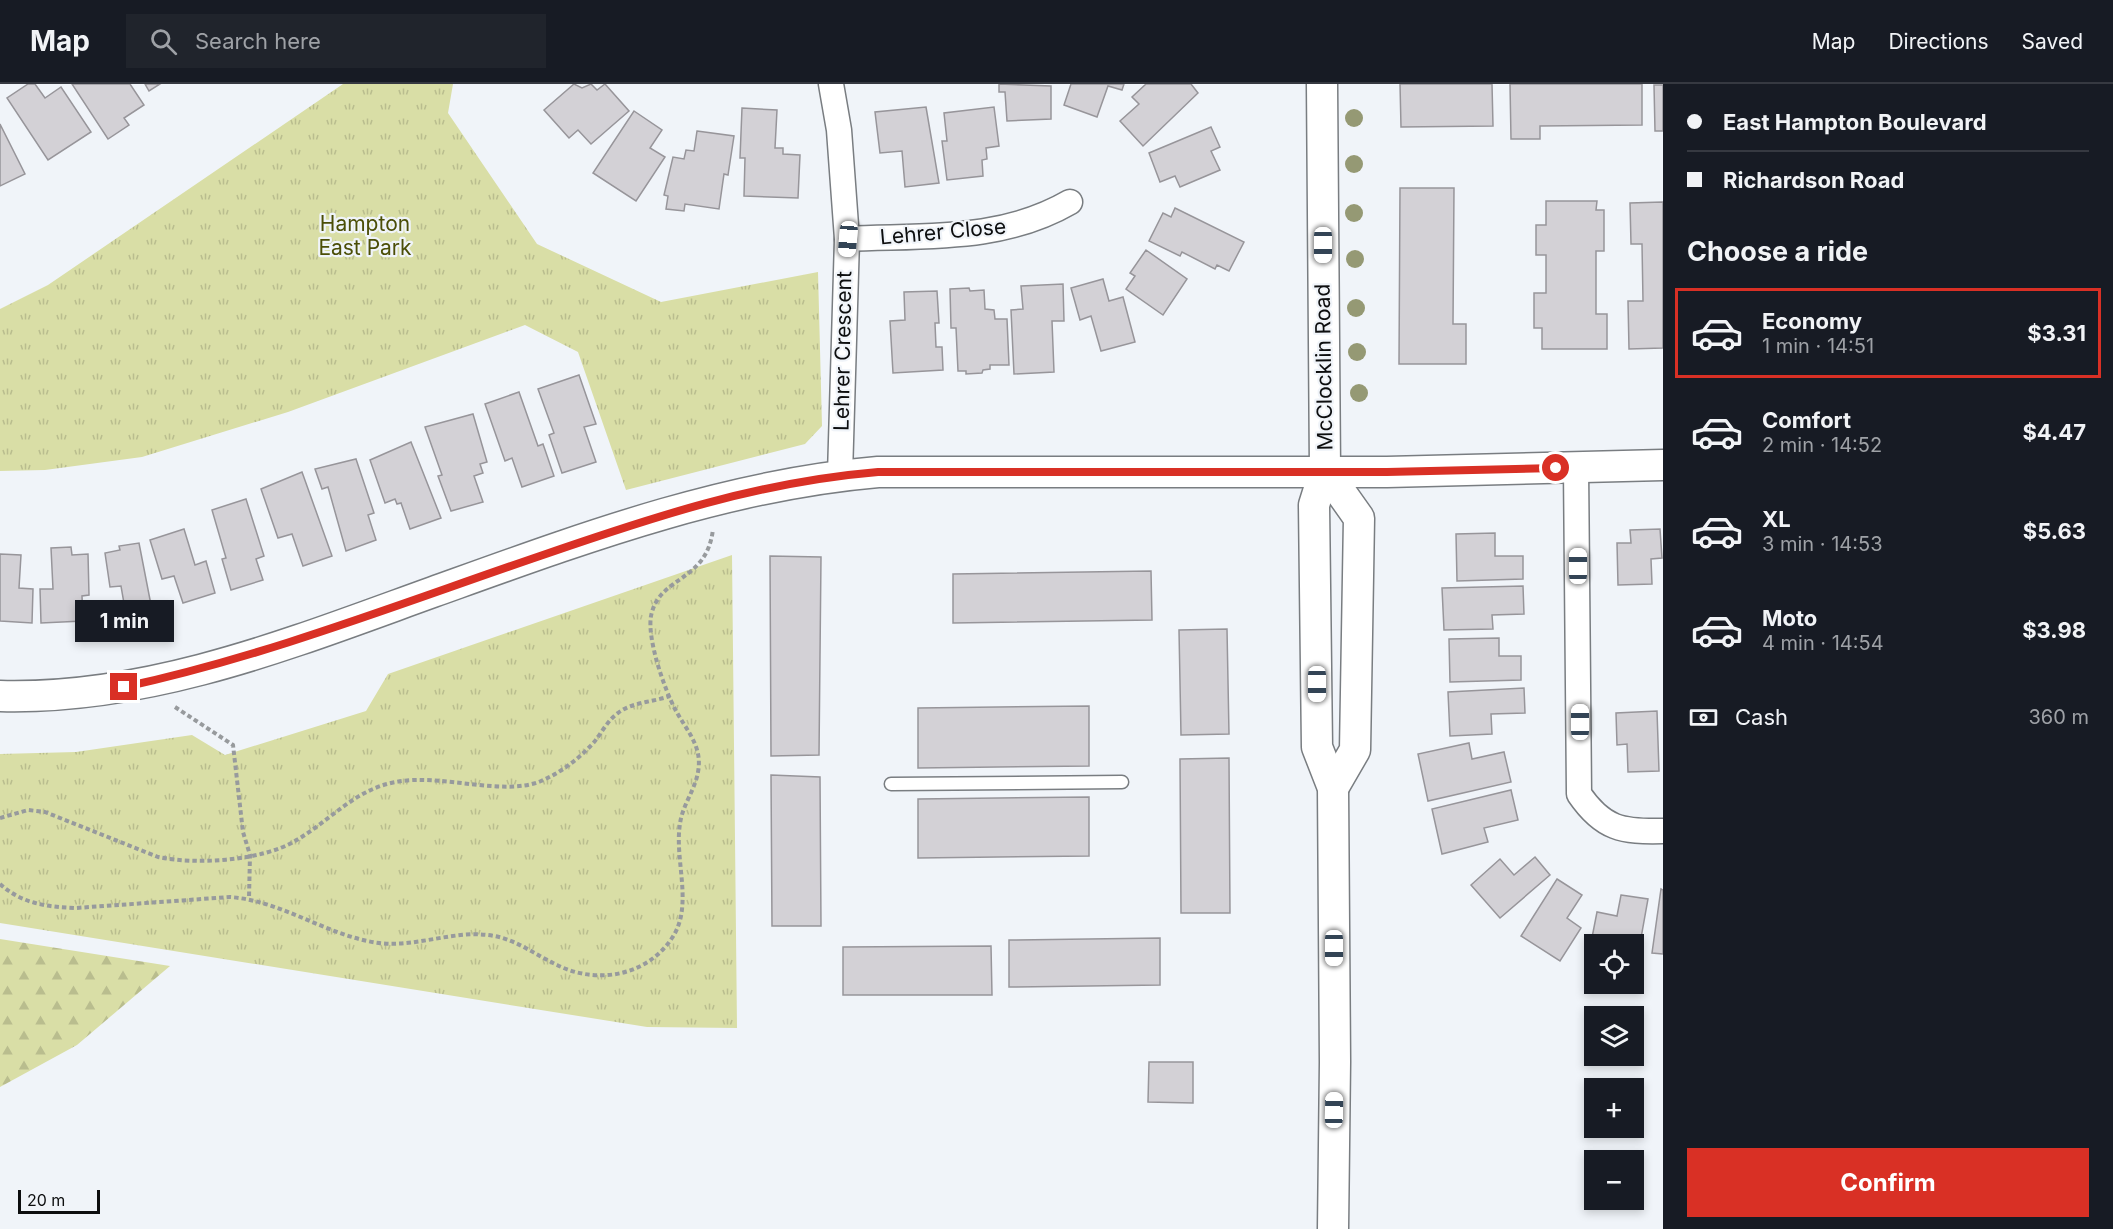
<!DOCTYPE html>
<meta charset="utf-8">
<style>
body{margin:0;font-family:Inter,sans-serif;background:#20242c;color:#f1f3f6;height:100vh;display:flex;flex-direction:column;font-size:22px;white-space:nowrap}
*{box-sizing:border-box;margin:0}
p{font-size:20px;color:#9ea1a6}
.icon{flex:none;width:33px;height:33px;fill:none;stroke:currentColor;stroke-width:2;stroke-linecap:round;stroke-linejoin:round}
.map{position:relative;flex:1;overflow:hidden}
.drawer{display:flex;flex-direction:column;background:#171b24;width:450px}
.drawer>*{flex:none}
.top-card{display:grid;align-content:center;height:132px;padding:0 24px;background:#171b24}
.tools{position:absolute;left:1584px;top:850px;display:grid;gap:12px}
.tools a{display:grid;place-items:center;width:60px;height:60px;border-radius:0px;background:#171b24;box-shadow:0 3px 9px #0003;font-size:30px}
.scale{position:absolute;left:18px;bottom:15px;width:82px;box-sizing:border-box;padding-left:6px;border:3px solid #0d0e0f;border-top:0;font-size:16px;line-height:21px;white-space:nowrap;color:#0d0e0f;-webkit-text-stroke:4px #f0f4f9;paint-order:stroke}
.end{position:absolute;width:27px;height:27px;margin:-14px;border:8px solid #d93025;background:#fff;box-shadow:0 0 0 3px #fff}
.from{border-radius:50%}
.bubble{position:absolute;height:42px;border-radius:0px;background:#171b24;box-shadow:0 3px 9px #0003;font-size:20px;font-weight:700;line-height:42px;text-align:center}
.car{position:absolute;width:18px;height:36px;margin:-18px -9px;border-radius:8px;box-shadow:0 0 4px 2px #0007;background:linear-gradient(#fff 24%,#345 0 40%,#fff 0 76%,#345 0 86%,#fff 0)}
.top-card b{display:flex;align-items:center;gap:21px;height:57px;font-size:22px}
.top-card b+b{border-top:2px solid #363941}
.top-card i{width:15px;height:15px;background:#f1f3f6}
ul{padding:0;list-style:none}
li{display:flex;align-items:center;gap:18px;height:90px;margin:0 12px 9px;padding:0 12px;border:3px solid transparent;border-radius:0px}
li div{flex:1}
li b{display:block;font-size:22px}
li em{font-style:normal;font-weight:700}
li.selected{border-color:#d93025}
li>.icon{width:54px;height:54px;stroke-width:1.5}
h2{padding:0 24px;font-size:27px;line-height:72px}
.pay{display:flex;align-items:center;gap:15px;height:66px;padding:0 24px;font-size:22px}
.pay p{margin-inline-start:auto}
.primary-button{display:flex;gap:12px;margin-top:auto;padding:12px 24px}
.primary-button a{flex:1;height:69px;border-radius:0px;background:#d93025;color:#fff;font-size:24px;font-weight:700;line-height:69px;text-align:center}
header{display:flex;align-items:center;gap:36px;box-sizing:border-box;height:84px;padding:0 30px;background:#171b24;border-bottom:2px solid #363941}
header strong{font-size:28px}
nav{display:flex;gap:33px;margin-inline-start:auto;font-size:21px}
.search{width:420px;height:54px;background:#20242c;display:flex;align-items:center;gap:15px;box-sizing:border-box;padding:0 21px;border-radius:0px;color:#9ea1a6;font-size:22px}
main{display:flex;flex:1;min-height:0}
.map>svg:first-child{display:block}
.forest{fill:url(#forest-firs)}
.park{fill:url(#park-tufts)}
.building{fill:#d3d1d6;stroke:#97959a;stroke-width:1.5}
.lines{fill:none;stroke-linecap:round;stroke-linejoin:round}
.service-casing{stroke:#797d81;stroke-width:15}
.minor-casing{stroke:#797d81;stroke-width:27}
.tertiary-casing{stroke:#797d81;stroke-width:33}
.path{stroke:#979a9d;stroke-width:4;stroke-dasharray:4.5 3;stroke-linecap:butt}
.service{stroke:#fff;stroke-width:12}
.minor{stroke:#fff;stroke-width:24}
.tertiary{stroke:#fff;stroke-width:30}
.tree{fill:#959974}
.route{stroke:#d93025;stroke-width:8}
.labels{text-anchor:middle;stroke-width:4.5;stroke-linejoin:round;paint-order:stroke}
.park-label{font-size:21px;fill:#4b4e07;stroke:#f0f4f9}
.street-label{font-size:21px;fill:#0d0e0f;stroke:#f0f4f9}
</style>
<header>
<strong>Map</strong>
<div class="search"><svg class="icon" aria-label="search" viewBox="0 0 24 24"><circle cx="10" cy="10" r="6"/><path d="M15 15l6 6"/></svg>Search here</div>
<nav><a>Map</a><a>Directions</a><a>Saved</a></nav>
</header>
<main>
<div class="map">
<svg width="1663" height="1145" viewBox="0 0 1663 1145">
<defs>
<pattern id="forest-firs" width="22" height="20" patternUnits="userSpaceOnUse" patternTransform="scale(1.5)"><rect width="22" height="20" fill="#d9dea6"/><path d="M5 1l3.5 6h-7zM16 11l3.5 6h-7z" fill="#b9bd8e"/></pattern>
<pattern id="park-tufts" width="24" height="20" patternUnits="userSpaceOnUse" patternTransform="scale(1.5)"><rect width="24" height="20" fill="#d9dea6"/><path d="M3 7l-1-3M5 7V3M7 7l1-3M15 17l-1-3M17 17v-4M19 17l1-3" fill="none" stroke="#b9bd8e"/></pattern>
</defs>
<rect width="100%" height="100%" fill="#f0f4f9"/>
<polygon class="forest" points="0,855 170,882 77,961 0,1003"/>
<g class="park">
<polygon points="343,0 453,0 448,29 537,160 661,218 818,188 822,342 805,360 626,406 578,268 525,241 288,328 142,373 45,386 0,387 0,225 48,201"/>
<polygon points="732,471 737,944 647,943 0,839 0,670 76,668 192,651 225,671 366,627 388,590"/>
</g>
<g class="building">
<polygon points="28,0 35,0 45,14 61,3 91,48 48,76 7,14"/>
<polygon points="72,0 130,0 144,21 124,34 129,41 108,55"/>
<polygon points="145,0 160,0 149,7"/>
<polygon points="574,0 582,4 591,0 597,6 605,0 629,27 591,60 578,46 569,54 544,26"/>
<polygon points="999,0 1051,2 1051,35 1007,37 1005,8 999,8"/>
<polygon points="1071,0 1124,0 1122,6 1108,2 1097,33 1064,21"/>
<polygon points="1146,0 1191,0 1198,9 1143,62 1120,37 1139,20 1132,13"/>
<polygon points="1400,0 1492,0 1493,42 1401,43"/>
<polygon points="1510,0 1642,0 1642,41 1540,42 1540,55 1511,55"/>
<polygon points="1654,1 1663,1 1663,47 1655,47"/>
<polygon points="926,23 939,99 905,103 902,67 880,69 875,28"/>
<polygon points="994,23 999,62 986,64 987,75 982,76 983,92 947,96 942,57 947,57 944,29"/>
<polygon points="742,24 777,26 775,64 783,64 783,70 800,71 798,114 744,112 745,74 740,74"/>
<polygon points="634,27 662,46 650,64 665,73 636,117 593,89"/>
<polygon points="0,40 25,90 0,102"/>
<polygon points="1211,43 1220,63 1211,67 1220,86 1180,103 1175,92 1160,98 1149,69"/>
<polygon points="697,47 734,52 728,91 724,90 719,125 685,120 684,127 666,125 668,112 664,111 673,73 684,75 686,66 694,67"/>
<polygon points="1400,104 1454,104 1453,240 1466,240 1466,280 1399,280"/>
<polygon points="1546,117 1597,117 1596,126 1604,126 1604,167 1596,167 1596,230 1607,230 1607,265 1542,265 1542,244 1534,244 1534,209 1546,209 1546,171 1536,171 1536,141 1546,141"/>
<polygon points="1663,118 1663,264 1629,265 1628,217 1643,217 1642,160 1631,160 1630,119"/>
<polygon points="1175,124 1244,158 1229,187 1217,181 1215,185 1182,168 1180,172 1149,157 1163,129 1171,133"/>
<polygon points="1146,166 1187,195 1163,231 1126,205 1135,192 1130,189"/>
<polygon points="1103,195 1109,217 1123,213 1135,258 1101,267 1091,232 1080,236 1071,204"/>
<polygon points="1063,200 1064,237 1052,237 1054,288 1014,290 1011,226 1023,225 1021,202"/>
<polygon points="969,204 970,207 984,206 985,225 994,226 995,235 1007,235 1009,281 990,281 990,285 983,286 982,289 966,290 966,287 958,287 956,244 951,244 950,205"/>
<polygon points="937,207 939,239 935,239 936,263 942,263 943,286 893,289 890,237 905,236 904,208"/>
<polygon points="579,291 596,340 584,343 596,378 562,389 549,351 554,349 538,305"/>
<polygon points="519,308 538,362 543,360 554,392 522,403 512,374 505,377 485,320"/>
<polygon points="473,330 487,378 480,380 483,389 474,392 483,418 451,427 438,392 442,391 425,343"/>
<polygon points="411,358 441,434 410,445 401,419 397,420 395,415 385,419 370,376"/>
<polygon points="356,375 374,429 368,431 376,456 346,467 328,403 322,405 315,385"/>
<polygon points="302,388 332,472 303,482 292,450 278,454 261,405"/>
<polygon points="246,415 264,472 256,475 263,496 231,506 222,475 226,474 212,426"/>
<polygon points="184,445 195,481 206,477 215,509 183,519 174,492 162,495 150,456"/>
<polygon points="1660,445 1662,474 1651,475 1652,500 1618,501 1617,459 1631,459 1630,446"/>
<polygon points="1495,449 1495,472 1523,472 1523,495 1457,497 1456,450"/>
<polygon points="139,459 152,526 126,531 121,502 110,503 105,469 120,466 119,462"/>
<polygon points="71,463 72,471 88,470 89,511 82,512 83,537 41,539 40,505 53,505 51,464"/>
<polygon points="0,470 21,471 19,504 33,505 32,539 0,537"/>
<polygon points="770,472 821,473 819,671 771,672"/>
<polygon points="1151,487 1152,536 953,539 953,490"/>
<polygon points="1523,502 1524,530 1492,531 1493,545 1444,546 1442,504"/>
<polygon points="1227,545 1229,650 1181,651 1179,546"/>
<polygon points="1499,554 1499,572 1521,572 1521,596 1450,598 1449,555"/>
<polygon points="1524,604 1525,629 1491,630 1492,650 1450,652 1448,608"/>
<polygon points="1089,622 1089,682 918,684 918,624"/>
<polygon points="1657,627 1659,687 1628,688 1627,660 1617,661 1616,629"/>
<polygon points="1469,659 1472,675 1504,668 1511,698 1428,717 1418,670"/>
<polygon points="1229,674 1230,829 1181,829 1180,675"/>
<polygon points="771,691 820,693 821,842 772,842"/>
<polygon points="1511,706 1518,736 1484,744 1488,758 1442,770 1432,725"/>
<polygon points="1089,713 1089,772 918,774 918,715"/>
<polygon points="1535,773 1550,791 1500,834 1471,801 1500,775 1514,791"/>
<polygon points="1557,795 1582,811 1567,834 1581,844 1560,877 1521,852"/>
<polygon points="1661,805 1663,806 1663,870 1652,869"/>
<polygon points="1621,811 1648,815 1636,882 1634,882 1634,861 1594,861 1594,875 1588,874 1597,828 1617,832"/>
<polygon points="1160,854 1160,901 1009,903 1009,856"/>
<polygon points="991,862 992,911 843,911 843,863"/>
<polygon points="1149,978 1193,978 1193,1019 1148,1018"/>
</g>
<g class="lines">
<g class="service-casing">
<polyline id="service" points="891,700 1122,698"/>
</g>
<g class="minor-casing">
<g id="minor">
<polyline points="831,0 839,46 847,155 840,391"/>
<path d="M847 155C925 151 1001 158 1070 118"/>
<path d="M1576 383 1579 710C1603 745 1622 748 1663 747"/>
</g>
</g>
<g class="tertiary-casing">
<g id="tertiary">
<polyline points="1322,0 1325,386 1314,421 1317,663 1333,704 1335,978 1333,1145"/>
<polyline points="1325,386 1359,434 1355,666 1333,704"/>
<path d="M0 612C151 616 294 558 433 508 578 456 724 401 878 388H1387L1663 381"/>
</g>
</g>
<g class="path">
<polyline points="175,623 233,661 243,748 250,771 249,814"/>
<path d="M0 734 28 726 45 728 158 773C196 781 261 777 295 757 330 737 355 705 396 698 441 689 503 713 541 697 562 688 580 674 595 657 602 648 608 636 618 629 632 618 654 618 670 612"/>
<path d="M0 800C22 820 48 823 76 824L230 813C283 817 327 852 379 859 419 864 459 843 499 853 519 858 538 872 557 881 597 901 647 892 672 854 694 822 674 776 680 740 682 722 695 706 698 688 703 662 686 646 675 625 664 604 647 555 651 532 659 491 707 499 713 445"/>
</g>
<use href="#service" class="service"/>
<use href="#minor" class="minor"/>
<use href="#tertiary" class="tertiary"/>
</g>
<g class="tree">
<circle cx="1354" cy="34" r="9"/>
<circle cx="1354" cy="80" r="9"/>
<circle cx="1354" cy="129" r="9"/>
<circle cx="1355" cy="175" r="9"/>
<circle cx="1356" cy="224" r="9"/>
<circle cx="1357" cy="268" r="9"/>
<circle cx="1359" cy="309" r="9"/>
</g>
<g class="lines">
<path class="route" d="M124 603C267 572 402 519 540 472 653 433 758 398 878 388H1387L1556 384"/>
</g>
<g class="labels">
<g class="park-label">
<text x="365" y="147">Hampton<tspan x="365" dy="24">East Park</tspan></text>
</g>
<g class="street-label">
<text transform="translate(943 148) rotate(-5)" y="7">Lehrer Close</text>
<text transform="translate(843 267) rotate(-89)" y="7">Lehrer Crescent</text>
<text transform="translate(1324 283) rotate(-91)" y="7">McClocklin Road</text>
</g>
</g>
</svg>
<div class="tools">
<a><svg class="icon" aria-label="locate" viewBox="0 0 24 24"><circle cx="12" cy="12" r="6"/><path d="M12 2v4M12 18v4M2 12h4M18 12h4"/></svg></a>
<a><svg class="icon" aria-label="layers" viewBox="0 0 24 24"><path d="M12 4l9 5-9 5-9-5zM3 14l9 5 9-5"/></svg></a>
<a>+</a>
<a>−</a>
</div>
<div class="scale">20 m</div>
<i class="end from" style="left:1556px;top:384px"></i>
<i class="end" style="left:124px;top:603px"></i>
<div class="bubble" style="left:75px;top:516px;width:99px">1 min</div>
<i class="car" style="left:848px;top:155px;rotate:185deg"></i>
<i class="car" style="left:1323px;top:161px;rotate:180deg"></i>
<i class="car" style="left:1578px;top:482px;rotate:0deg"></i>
<i class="car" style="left:1317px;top:600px;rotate:180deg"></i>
<i class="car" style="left:1580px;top:638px;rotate:0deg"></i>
<i class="car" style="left:1334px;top:864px;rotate:180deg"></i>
<i class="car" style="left:1334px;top:1026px;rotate:1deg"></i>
</div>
<section class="drawer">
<div class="top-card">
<b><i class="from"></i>East Hampton Boulevard</b>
<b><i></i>Richardson Road</b>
</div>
<h2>Choose a ride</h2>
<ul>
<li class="selected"><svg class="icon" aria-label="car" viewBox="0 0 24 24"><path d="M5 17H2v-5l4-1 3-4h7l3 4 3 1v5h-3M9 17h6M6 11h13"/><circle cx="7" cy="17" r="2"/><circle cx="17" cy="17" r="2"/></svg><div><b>Economy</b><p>1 min · 14:51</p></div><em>$3.31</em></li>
<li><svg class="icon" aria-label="car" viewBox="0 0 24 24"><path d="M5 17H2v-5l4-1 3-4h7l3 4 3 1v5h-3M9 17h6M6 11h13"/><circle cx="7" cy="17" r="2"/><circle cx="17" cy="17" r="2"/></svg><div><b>Comfort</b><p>2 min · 14:52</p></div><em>$4.47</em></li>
<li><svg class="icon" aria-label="car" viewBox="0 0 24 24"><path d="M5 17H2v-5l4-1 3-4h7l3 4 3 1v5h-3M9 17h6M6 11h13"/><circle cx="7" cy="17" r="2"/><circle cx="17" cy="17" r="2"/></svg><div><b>XL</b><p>3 min · 14:53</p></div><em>$5.63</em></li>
<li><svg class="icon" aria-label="car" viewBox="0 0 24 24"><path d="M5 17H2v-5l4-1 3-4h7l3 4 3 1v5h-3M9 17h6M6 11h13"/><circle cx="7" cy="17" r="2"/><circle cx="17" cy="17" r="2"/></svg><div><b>Moto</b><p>4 min · 14:54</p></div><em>$3.98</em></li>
</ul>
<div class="pay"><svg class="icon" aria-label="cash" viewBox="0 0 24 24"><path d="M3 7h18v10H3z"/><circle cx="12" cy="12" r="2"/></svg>Cash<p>360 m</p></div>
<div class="primary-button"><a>Confirm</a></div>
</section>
</main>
